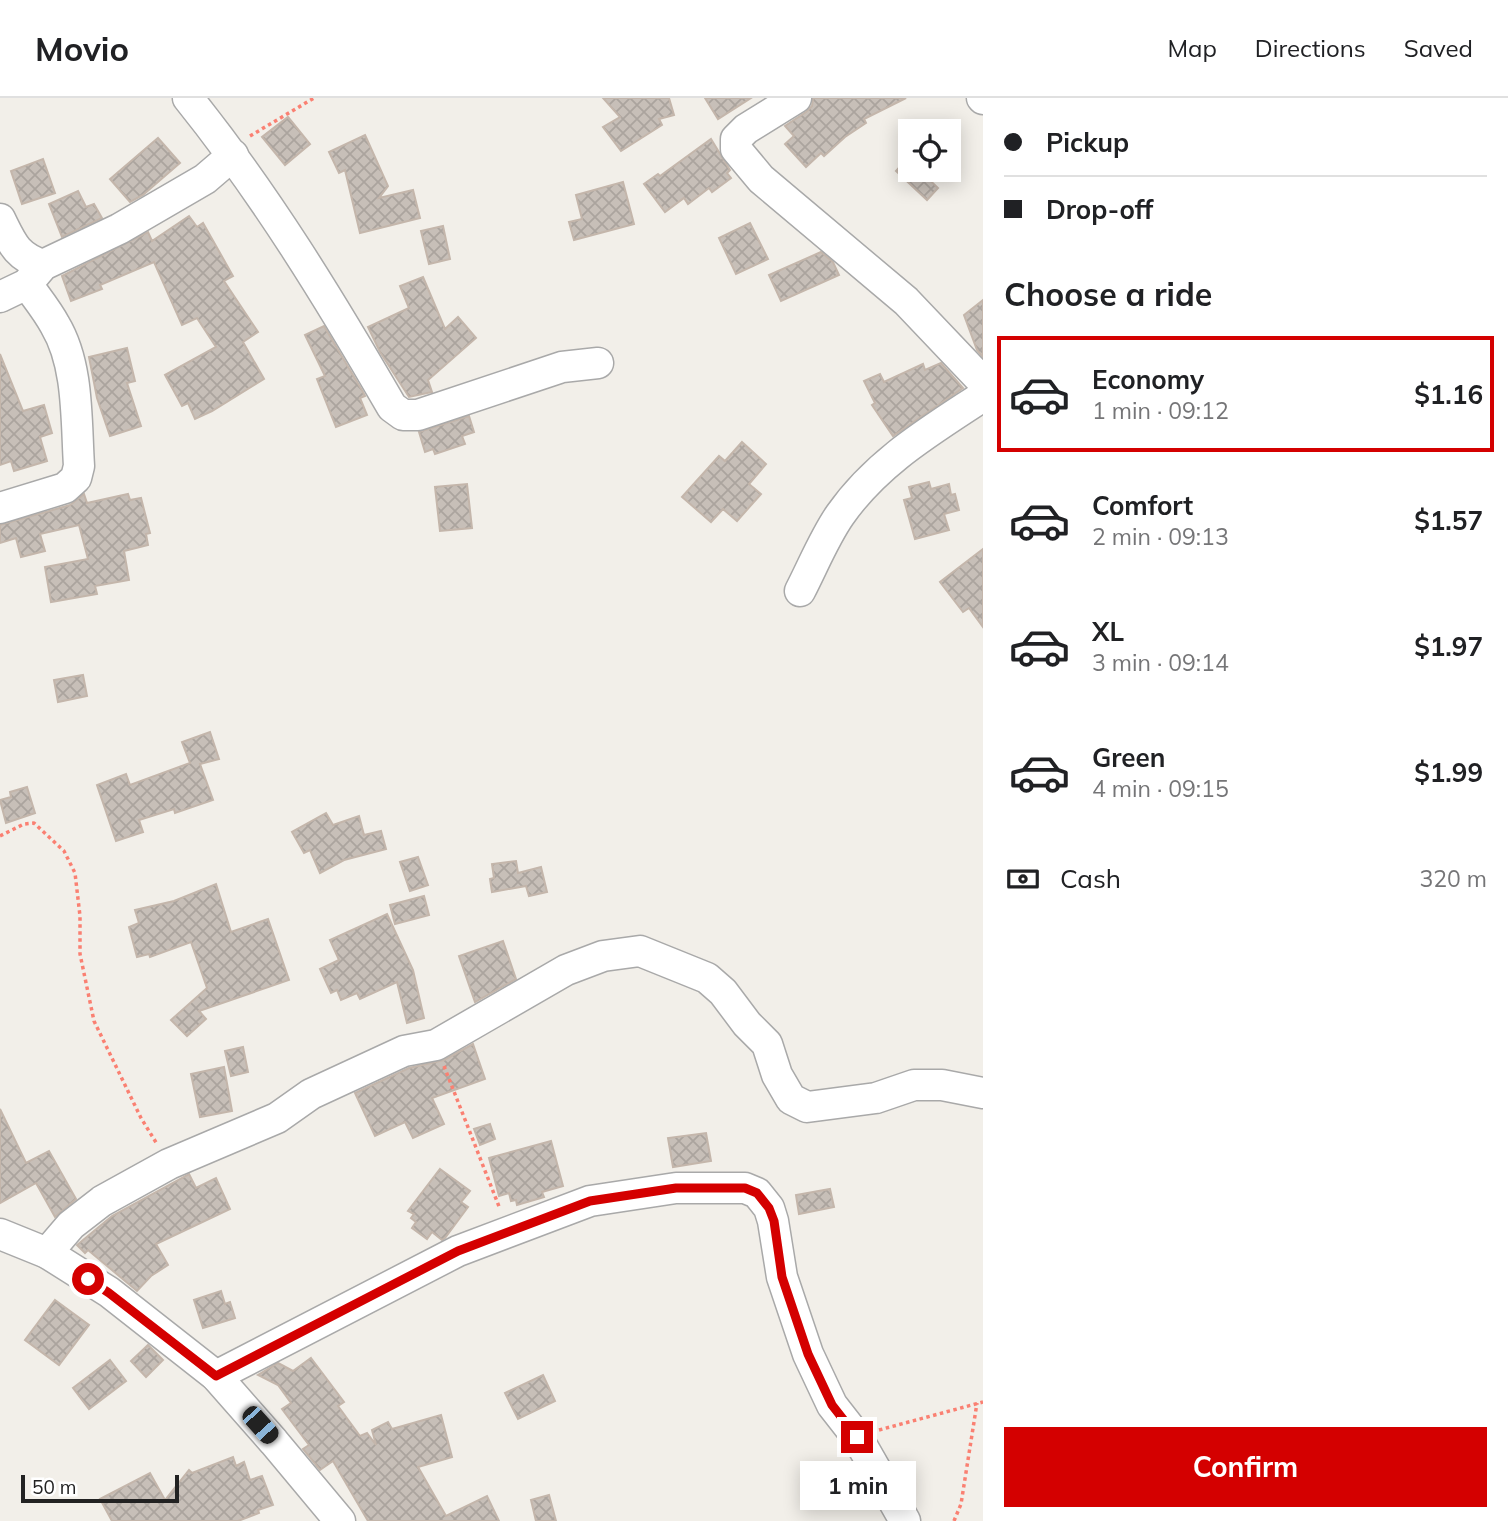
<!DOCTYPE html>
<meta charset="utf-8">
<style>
body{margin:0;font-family:Mulish,sans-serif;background:#f2f2f2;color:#202124;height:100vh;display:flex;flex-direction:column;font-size:26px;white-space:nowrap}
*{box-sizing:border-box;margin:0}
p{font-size:23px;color:#757577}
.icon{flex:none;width:38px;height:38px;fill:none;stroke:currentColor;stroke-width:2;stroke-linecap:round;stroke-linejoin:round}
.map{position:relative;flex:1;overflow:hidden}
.side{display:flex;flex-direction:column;background:#fff;width:525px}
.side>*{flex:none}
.banner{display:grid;align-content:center;height:154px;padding:0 21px;background:#fff}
.tools{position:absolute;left:898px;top:21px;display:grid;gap:14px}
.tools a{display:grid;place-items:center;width:63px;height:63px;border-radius:0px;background:#fff;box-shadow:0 4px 18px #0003;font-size:35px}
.scale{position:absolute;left:21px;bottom:18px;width:158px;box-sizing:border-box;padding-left:7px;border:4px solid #222;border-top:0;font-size:19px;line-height:24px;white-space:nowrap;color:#222;-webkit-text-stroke:5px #fff;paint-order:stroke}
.end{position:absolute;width:32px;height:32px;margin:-16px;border:9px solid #d40000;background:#fff;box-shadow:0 0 0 4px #fff}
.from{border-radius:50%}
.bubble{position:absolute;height:49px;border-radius:0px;background:#fff;box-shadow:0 4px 18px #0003;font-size:23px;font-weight:700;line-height:49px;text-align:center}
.car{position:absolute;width:21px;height:42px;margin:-21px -10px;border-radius:9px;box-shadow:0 0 5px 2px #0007;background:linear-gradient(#222 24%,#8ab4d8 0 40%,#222 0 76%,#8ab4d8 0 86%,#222 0)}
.banner b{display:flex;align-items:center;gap:24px;height:66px;font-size:26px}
.banner b+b{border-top:2px solid #e0e0e0}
.banner i{width:18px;height:18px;background:#202124}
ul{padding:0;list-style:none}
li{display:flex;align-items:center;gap:21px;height:116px;margin:0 14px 10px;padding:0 7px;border:4px solid transparent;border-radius:0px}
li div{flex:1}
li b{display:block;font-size:26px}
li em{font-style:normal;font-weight:700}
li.current{border-color:#d40000}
li>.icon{width:63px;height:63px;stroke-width:1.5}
h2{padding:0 21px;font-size:32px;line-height:84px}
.pay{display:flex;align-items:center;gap:18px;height:77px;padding:0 21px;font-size:26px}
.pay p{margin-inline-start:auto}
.primary-button{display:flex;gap:14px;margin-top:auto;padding:14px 21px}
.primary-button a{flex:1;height:80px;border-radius:0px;background:#d40000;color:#fff;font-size:28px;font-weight:700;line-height:80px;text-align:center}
header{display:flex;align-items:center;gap:42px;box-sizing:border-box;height:98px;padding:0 35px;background:#fff;border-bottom:2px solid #e0e0e0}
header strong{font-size:33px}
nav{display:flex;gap:38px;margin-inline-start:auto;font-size:24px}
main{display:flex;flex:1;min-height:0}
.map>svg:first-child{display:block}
.building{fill:url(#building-cross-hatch);stroke:#c4b6ab;stroke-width:2}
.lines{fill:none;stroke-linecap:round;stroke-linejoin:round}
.minor-casing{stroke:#a9a9a9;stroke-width:33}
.path{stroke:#fa8072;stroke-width:3.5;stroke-dasharray:3.5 3.5;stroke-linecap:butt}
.minor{stroke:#fff;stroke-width:30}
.route{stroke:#d40000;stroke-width:9}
</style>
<header>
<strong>Movio</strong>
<nav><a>Map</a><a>Directions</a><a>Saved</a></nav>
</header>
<main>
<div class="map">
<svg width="983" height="1423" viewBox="0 0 983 1423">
<defs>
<pattern id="building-cross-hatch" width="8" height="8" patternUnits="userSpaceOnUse" patternTransform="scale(1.75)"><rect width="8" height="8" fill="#c7bfb8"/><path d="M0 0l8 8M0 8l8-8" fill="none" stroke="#aba49e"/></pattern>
</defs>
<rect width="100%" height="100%" fill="#f2efe9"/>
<g class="building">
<polygon points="603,0 669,0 674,17 659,21 662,27 621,53 603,29 620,19"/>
<polygon points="705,0 751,0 718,21"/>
<polygon points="813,0 906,0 864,21 866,25 845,39 824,58 821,55 806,69 785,46 794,38 785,28 806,14 812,8"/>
<polygon points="288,19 310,46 285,67 262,39"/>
<polygon points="365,37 388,88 379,100 413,92 420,120 360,135 345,72 339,75 329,54"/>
<polygon points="158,40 180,65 143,97 130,104 110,81"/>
<polygon points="711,41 730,72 727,75 731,80 712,94 709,90 688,106 684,100 665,114 644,86 658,76 660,78"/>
<polygon points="43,61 55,95 22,106 11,73"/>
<polygon points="907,61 910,64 910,72 919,72 938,90 927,102 896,73"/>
<polygon points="623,84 634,126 574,142 569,124 582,121 576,97"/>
<polygon points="78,93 86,109 94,106 102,120 62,139 49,106"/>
<polygon points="189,118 197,129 203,125 233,178 224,183 258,234 243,244 264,281 212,313 195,321 188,305 182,308 165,277 216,249 197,220 182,227 154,164 100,187 102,191 71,203 62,178 148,134 152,143"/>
<polygon points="750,125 768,161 736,176 719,140"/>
<polygon points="443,128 450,161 429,166 421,133"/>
<polygon points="821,154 833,164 839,177 781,203 769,177"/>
<polygon points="423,179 445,231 458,219 476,240 428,282 432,294 409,299 380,254 368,229 409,210 400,188"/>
<polygon points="983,202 983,259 977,252 964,217"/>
<polygon points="324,228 363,294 365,298 360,300 367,317 336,329 317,281 325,278 305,237"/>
<polygon points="127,250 135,283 127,285 141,328 110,338 97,300 89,259"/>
<polygon points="0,256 23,313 44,307 52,335 40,339 47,363 14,373 11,363 0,367"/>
<polygon points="941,265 963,290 893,338 872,307 875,305 864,283 880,276 884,284 923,266 925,272"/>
<polygon points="469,318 474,334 462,338 465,346 435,356 433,351 425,354 419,334"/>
<polygon points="742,344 766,366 749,386 761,396 737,423 723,411 711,424 682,399 719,358 725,363"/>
<polygon points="929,384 931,391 949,386 951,397 955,396 959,412 944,416 949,432 915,441 904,402 912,400 909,389"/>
<polygon points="467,386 472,430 440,433 435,389"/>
<polygon points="84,396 87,405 128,396 130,402 141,400 150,435 146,436 148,447 124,453 129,482 95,488 97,496 51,504 45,469 88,461 79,427 40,436 45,453 21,459 16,440 0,445 0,427 70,407"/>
<polygon points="983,451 983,529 969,510 963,514 940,484"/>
<polygon points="83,577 87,598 58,604 54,582"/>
<polygon points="210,634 219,661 200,666 213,702 175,715 174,711 139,722 143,734 116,743 97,687 126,676 130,687 190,665 182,644"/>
<polygon points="27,689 35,715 6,725 0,702 11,699 10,694"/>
<polygon points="326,715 333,727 359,718 364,737 381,733 386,751 344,762 320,775 310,752 304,755 292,734"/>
<polygon points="418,759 428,787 410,793 400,764"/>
<polygon points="516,763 518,775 541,769 547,794 529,798 526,788 492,794 490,781 494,780 492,766"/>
<polygon points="216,786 231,834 268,821 289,882 199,913 206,921 187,938 171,922 207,890 191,844 150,859 149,856 137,859 129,829 139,825 135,812 174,803"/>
<polygon points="424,798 429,817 395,826 390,807"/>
<polygon points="387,816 413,872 424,920 407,925 397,884 360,901 357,895 341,902 337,892 331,895 320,871 339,862 330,842"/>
<polygon points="503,843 516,881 475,904 459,858"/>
<polygon points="473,946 485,981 432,1000 444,1026 413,1040 405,1024 375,1038 355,995 409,970 444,962"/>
<polygon points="243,949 248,974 231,978 225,953"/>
<polygon points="224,969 232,1013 200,1019 191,976"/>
<polygon points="0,1011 26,1065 49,1053 76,1101 55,1119 36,1085 0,1105"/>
<polygon points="490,1026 495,1041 480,1047 474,1031"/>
<polygon points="706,1035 711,1063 673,1069 668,1040"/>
<polygon points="551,1043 563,1088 542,1094 544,1099 517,1107 516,1102 511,1103 509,1095 499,1098 489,1060"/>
<polygon points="440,1071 470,1093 461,1104 468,1109 445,1140 442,1142 432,1134 427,1141 412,1130 416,1124 411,1120 414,1116 408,1113"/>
<polygon points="189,1076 196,1090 216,1080 230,1111 156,1146 168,1167 151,1178 137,1193 88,1152 85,1155 77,1147 112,1118"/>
<polygon points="830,1091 834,1109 799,1116 796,1097"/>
<polygon points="221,1193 225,1206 230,1204 235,1220 203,1230 194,1202"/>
<polygon points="55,1202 89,1227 59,1267 25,1242"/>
<polygon points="148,1247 163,1262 146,1279 131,1263"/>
<polygon points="311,1260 344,1304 338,1308 360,1338 367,1335 376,1347 372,1332 388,1324 392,1331 441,1317 452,1359 418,1369 446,1418 487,1398 499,1423 368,1423 333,1363 320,1372 303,1351 309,1347 282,1311 291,1305 278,1287 258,1277 278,1265 293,1273"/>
<polygon points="110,1262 126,1283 89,1311 73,1290"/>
<polygon points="543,1277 555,1303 518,1321 505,1295"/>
<polygon points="233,1359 236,1368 244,1364 250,1382 262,1378 273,1407 258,1412 259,1415 238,1423 112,1423 100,1401 150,1375 165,1402 189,1372 192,1375"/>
<polygon points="549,1397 556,1423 536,1423 531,1402"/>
</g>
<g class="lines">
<g class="minor-casing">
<g id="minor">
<path d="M188 0C266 97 330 202 392 309L403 317H418L562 269 598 265"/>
<polyline points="796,0 746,31 736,41 736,51 761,81 906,203 983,284"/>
<polyline points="982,0 983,1"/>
<path d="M0 121C12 145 16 158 43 167"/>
<polyline points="0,199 27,186 43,167 119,131 205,81 233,57"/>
<path d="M0 410 65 390 76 380 79 368C76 322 79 267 55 227 47 212 36 199 27 186"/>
<path d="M800 493C813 468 824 440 840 417 877 364 930 333 983 298"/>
<polyline points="0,1136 47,1155 109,1194 216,1278 274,1344 340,1423"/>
<polyline points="47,1155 71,1127 102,1103 169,1066 277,1020 311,996 404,953 436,947 566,872 603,858 640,853 707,880 723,894 747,926 767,946 777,977 791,1001 807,1009 876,1000 914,987 942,987 983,995"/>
<polyline points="216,1278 458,1153 590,1103 676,1090 745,1090 757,1095 769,1110 773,1123 782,1179 808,1256 832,1307 857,1339 905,1423"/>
</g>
</g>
<g class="path">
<polyline points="250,38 314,0"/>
<polyline points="0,738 24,726 34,725 64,753 75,775 80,818 80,856 94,923 141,1020 157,1046"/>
<polyline points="444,968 500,1111"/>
<polyline points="879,1332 983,1304"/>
<polyline points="954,1423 961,1406 977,1305"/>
</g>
<use href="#minor" class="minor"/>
</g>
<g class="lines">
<polyline class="route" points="88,1181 109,1195 216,1278 458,1153 590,1103 676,1090 745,1090 757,1095 769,1110 774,1123 782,1179 808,1256 832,1307 857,1339"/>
</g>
</svg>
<div class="tools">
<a><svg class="icon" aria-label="locate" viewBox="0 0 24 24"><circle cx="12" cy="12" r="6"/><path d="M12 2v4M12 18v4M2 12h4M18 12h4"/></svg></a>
</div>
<div class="scale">50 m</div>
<i class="end from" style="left:88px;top:1181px"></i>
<i class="end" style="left:857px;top:1339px"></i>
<div class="bubble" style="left:800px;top:1363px;width:116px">1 min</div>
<i class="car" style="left:260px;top:1327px;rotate:138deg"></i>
</div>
<section class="side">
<div class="banner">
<b><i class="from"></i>Pickup</b>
<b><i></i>Drop-off</b>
</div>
<h2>Choose a ride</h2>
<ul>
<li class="current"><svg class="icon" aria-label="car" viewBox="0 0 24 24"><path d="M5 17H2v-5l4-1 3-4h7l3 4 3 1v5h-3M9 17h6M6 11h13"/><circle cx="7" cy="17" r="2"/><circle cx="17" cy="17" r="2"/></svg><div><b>Economy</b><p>1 min · 09:12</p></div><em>$1.16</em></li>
<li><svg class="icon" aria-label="car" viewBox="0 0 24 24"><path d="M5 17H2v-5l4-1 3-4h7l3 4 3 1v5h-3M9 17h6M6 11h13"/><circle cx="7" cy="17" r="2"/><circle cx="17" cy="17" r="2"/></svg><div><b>Comfort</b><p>2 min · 09:13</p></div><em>$1.57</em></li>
<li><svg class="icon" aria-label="car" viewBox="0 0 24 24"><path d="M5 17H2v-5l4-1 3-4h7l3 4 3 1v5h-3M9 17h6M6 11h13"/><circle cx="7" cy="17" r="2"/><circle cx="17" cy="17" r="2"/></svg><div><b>XL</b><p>3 min · 09:14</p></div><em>$1.97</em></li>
<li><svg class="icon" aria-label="car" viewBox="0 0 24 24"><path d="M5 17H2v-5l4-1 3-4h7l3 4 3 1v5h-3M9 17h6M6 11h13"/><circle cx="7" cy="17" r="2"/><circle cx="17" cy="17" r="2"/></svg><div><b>Green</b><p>4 min · 09:15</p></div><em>$1.99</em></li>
</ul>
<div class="pay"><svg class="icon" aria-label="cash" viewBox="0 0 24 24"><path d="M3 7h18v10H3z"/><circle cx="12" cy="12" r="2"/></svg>Cash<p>320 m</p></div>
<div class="primary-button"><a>Confirm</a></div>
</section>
</main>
